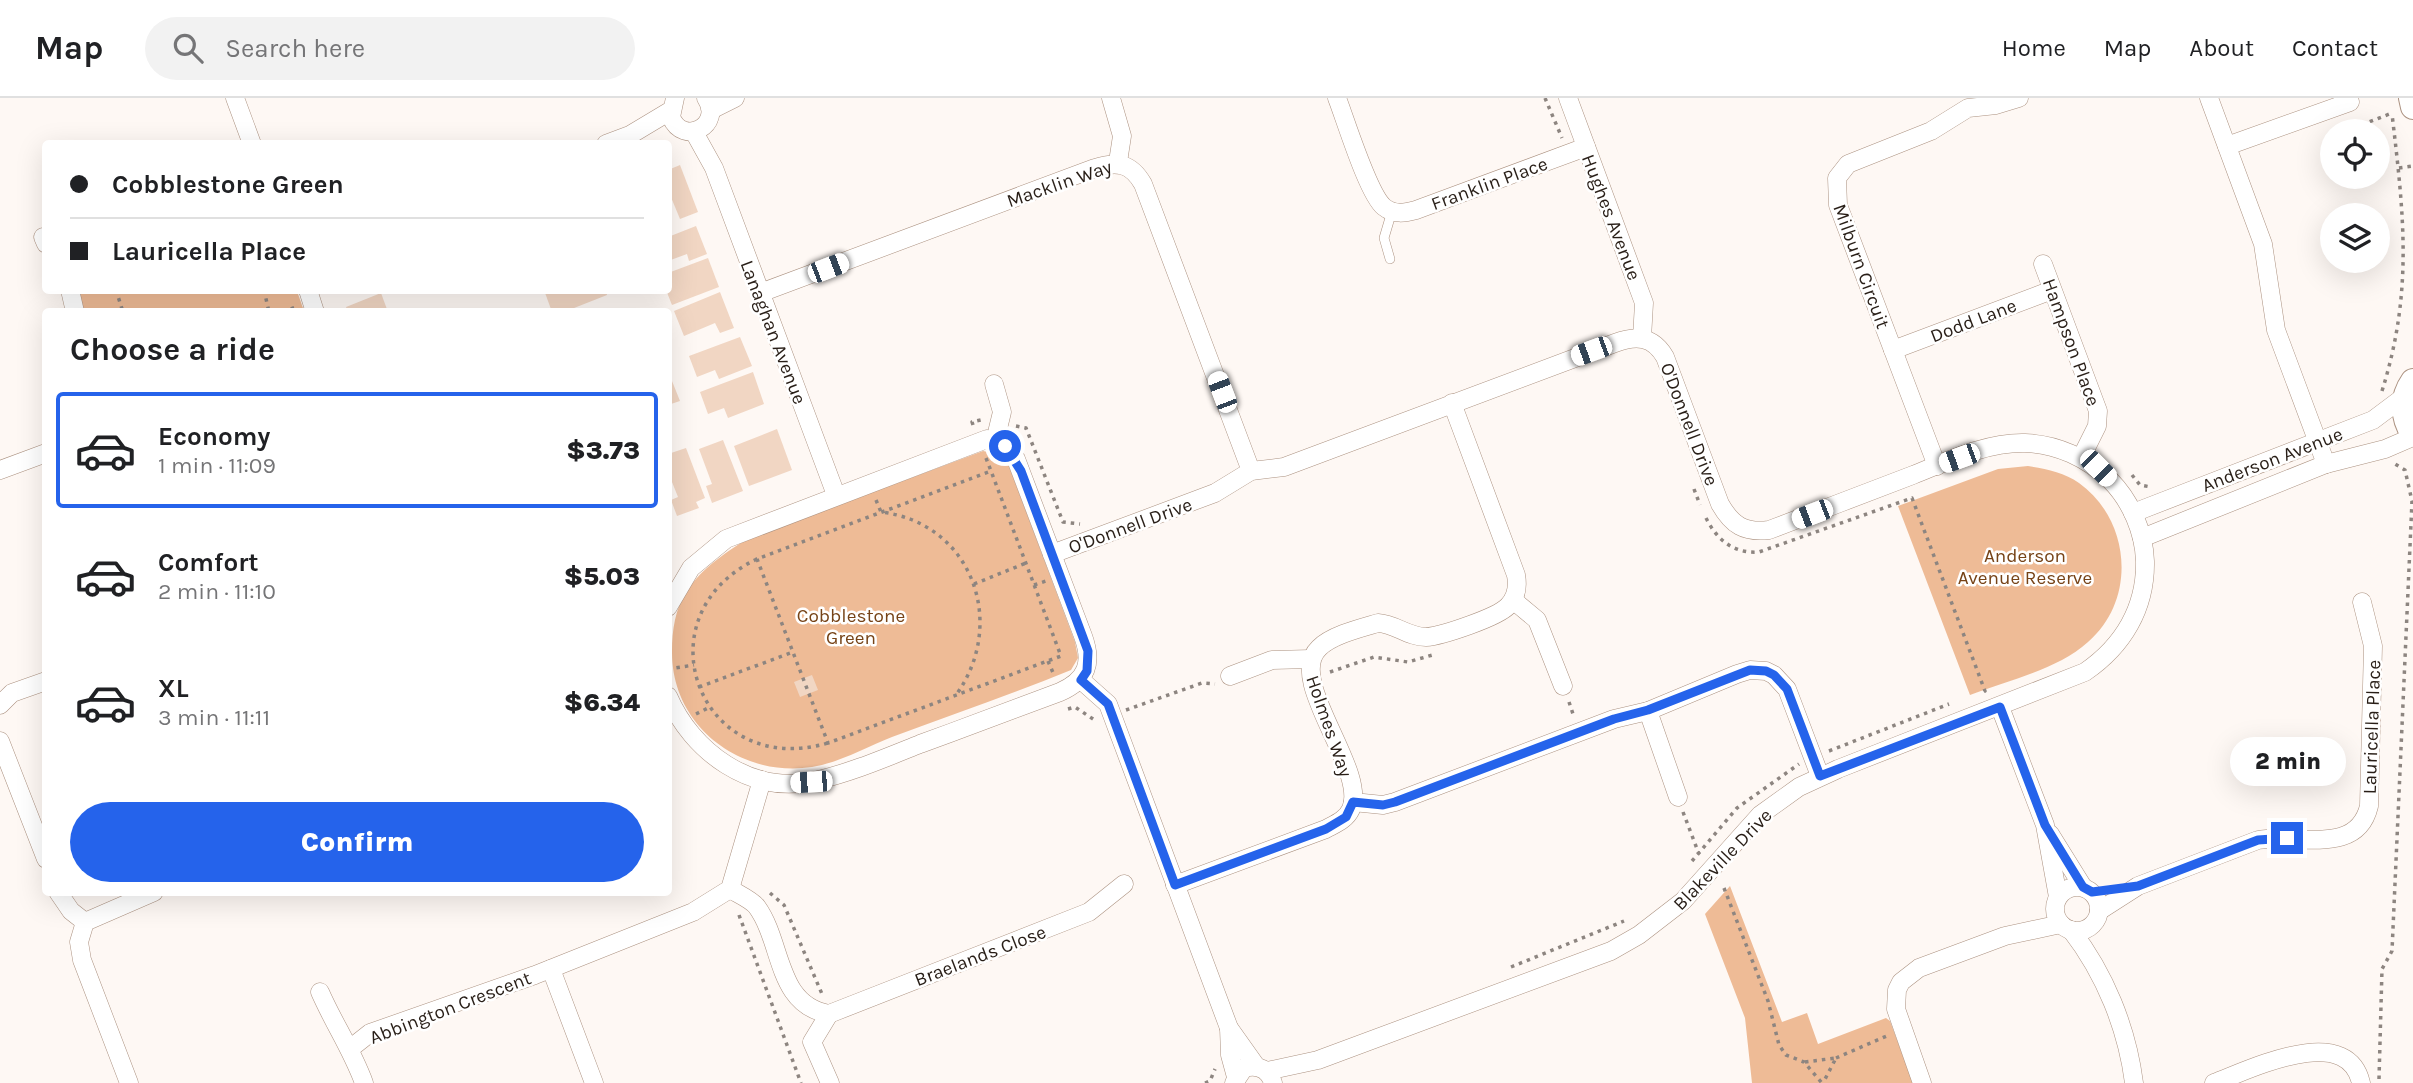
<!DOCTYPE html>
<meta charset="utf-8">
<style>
body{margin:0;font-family:Karla,sans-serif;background:#f2f2f2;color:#202124;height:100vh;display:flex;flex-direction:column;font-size:26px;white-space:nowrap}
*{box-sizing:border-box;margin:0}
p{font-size:23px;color:#757577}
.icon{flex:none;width:38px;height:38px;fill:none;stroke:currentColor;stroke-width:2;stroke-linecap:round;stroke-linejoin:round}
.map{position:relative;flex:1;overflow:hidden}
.drawer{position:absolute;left:42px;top:210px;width:630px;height:588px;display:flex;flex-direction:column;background:#fff;border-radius:7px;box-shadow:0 7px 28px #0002}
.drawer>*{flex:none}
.hud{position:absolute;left:42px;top:42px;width:630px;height:154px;border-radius:7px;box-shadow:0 7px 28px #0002;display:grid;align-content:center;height:154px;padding:0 28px;background:#fff}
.buttons{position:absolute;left:2320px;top:21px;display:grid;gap:14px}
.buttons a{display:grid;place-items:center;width:70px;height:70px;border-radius:50%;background:#fff;box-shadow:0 7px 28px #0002;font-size:35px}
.end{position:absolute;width:32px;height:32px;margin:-16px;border:9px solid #2563eb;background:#fff;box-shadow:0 0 0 4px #fff}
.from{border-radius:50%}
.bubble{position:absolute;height:49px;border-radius:24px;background:#fff;box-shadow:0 7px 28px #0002;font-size:23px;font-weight:800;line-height:49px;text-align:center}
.car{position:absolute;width:21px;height:42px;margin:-21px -10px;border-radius:9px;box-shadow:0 0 5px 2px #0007;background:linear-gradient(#fff 24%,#345 0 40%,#fff 0 76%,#345 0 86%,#fff 0)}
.hud b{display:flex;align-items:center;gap:24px;height:66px;font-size:26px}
.hud b+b{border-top:2px solid #e0e0e0}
.hud i{width:18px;height:18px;background:#202124}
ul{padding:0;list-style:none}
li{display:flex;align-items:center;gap:21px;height:116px;margin:0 14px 10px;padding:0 14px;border:4px solid transparent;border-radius:7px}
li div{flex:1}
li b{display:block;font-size:26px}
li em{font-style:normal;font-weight:800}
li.current{border-color:#2563eb}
li>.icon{width:63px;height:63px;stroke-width:1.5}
h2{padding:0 28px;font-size:32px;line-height:84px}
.primary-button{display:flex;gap:14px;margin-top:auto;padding:14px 28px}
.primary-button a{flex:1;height:80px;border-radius:42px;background:#2563eb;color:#fff;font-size:28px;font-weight:800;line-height:80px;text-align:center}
header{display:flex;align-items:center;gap:42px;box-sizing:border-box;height:98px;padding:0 35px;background:#fff;border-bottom:2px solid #e0e0e0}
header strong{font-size:33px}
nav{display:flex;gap:38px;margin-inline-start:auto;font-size:24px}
.search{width:490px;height:63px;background:#f2f2f2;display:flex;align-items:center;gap:18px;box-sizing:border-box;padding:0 24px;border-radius:38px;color:#757577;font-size:26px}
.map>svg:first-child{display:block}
.green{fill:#eebb96}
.building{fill:#f1d6c3}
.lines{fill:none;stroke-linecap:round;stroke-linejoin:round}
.lane-casing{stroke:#ac9281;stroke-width:10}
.street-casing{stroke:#ac9281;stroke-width:19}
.secondary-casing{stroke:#ac9281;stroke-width:26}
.path{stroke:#8d8580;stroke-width:3.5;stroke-dasharray:3.5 5;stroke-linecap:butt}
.lane{stroke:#fff;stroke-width:9}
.street{stroke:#fff;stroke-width:18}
.secondary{stroke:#fff;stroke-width:24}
.route{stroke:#2563eb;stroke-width:9}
.labels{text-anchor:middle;stroke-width:5;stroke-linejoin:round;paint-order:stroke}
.street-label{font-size:19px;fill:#281e17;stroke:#fff}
.park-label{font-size:19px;fill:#764317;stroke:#fff}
</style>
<header>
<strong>Map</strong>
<div class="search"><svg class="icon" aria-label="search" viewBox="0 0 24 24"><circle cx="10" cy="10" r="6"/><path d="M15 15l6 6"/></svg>Search here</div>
<nav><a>Home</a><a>Map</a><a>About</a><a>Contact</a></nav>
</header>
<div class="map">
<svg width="2413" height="985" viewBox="0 0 2413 985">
<rect width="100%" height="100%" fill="#fef8f4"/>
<g class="green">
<polygon points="78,192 297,193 304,213 83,213"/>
<path d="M983 353 999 356 1009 368 1075 544 1078 560 1071 572C1012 596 951 617 892 639 867 649 838 665 812 669 739 680 671 627 672 553 672 533 675 510 687 493 703 469 724 456 747 441Z"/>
<path d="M2028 368C2046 371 2064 374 2079 385 2131 422 2137 502 2088 544 2057 572 2008 582 1970 597L1898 408 1998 371Z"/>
<polygon points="1730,788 1782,924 1807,915 1818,946 1886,920 1890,923 1913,985 1752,985 1745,920 1705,816"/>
</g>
<g class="building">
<polygon points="680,67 698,114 680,121 668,92 668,72"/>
<polygon points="696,128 707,156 689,163 687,156 668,163 668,139"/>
<polygon points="708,160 719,189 672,207 666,192 668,175"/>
<polygon points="544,192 606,192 607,197 564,214 552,214"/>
<polygon points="720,194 734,230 720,235 715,225 684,238 674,213"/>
<polygon points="381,195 388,214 348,214 346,209"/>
<polygon points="740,239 752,268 719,281 715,272 697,279 689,258"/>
<polygon points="668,273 680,303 668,307"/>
<polygon points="753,274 764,306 728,320 724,310 708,316 700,294"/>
<polygon points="777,331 792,372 749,388 734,348"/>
<polygon points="723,342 743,393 712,405 706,388 712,386 699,351"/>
<polygon points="686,350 705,400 696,404 699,410 677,418 671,402 678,399 668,374 668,356"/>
<polygon points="812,577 818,592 800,599 794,584"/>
</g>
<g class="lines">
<g class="lane-casing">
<polyline id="lane" points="1390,161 1384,140 1392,113"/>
</g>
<g class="street-casing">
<g id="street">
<polyline points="235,0 252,46"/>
<path d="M675 0 671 19C683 49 724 27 706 0"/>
<polyline points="1111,0 1122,38 1118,64"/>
<path d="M1337 0C1346 23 1368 96 1384 109 1394 117 1405 115 1416 112L1586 49"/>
<polyline points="1568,0 1644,205 1642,240"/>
<polyline points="2209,0 2263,146 2276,232 2326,366"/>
<polyline points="711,12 735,0"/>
<polyline points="694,34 714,70 836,397"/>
<polyline points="606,46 630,37 670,13"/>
<polyline points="2227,48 2350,4"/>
<polyline points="43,139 46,146"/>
<polyline points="2043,166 2098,313 2097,328 2081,360"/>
<polyline points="70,192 75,214"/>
<polyline points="308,192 315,214"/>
<path d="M760 195 1095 70C1117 63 1131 65 1143 86L1251 373"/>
<polyline points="1893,252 2052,192"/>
<polyline points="994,286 1002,314 995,343"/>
<polyline points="1937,368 1838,107 1837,80 1848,66 1931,33 1968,10 1996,7 2019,0"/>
<polyline points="0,372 46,355"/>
<polyline points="2133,415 2373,322 2405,298"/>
<polyline points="2142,440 2326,366 2385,351 2413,339"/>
<path d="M1052 456 1215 395 1251 373 1284 369 1615 245C1636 237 1653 238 1665 259L1720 406C1732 427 1744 435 1769 432 1817 414 1865 395 1913 377 1948 363 1986 344 2025 345 2057 346 2087 360 2110 382 2131 403 2144 434 2145 463 2146 510 2123 548 2085 574L1838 671 1799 689 1760 717 1683 803 1639 837 1611 853 1318 962 1267 973"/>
<polyline points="1513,502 1537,522 1563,588"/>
<path d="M668 509 691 470 726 441 987 341 1005 348 1016 361 1083 538C1093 565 1087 582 1060 594 1014 611 967 629 920 646 885 660 850 675 814 683 751 697 692 654 668 598"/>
<polyline points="1230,578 1272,562 1311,561"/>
<polyline points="1081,582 1108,606 1229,930 1256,968"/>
<polyline points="0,607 12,595 46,583"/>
<polyline points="2000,609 2045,727 2058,799"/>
<polyline points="1648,613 1678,699"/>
<polyline points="0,643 46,761"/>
<polyline points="1353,704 1383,707 1395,704 1614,621 1648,613 1737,576 1750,572 1766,573 1774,577 1787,591 1820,678"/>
<polyline points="2050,736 2083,789"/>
<path d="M1175 787 1326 731C1335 726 1346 722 1351 711 1368 671 1285 582 1319 550 1332 537 1361 530 1378 525 1396 526 1408 539 1426 539 1442 538 1498 519 1508 508 1517 499 1518 488 1516 477L1452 305"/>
<circle cx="2077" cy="811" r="22"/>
<path d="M730 791C738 796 752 802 757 809 783 845 776 907 829 916L1089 814 1124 786"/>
<polyline points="58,794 71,813 85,824"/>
<path d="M2099 813 2138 788 2258 742C2297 735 2357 759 2369 708L2373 548 2362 504"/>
<path d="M2071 832C2105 876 2127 930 2134 985"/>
<polyline points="551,871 594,985"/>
<path d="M320 894C334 926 352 952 364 985"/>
<polyline points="829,916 812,944 830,985"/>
<polyline points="1229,930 1230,957 1236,979"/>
<polyline points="351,950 370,935 535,877 693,814 730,791 762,682"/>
<polyline points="129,985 82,862 79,844 85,824 154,794"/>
<path d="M1234 985 1244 970C1258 966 1269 971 1273 985"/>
<polyline points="1922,985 1896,911 1897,892 1901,884 1919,870 2005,838 2061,826"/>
<path d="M2214 985C2249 972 2347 923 2361 985"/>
</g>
</g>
<g class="secondary-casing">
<g id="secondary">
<polyline points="2411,0 2413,9"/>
<path d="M2413 283C2401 300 2402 319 2413 336"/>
</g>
</g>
<g class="path">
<polyline points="1545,0 1562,40"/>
<polyline points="2346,33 2392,15"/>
<polyline points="2399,70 2413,68"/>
<polyline points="116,192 123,214"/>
<polyline points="264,192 269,214"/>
<polyline points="283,214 298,208"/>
<path d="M2382 293C2413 194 2404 118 2392 16"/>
<polyline points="973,327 972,324 985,321"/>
<polyline points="1016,328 1026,330 1063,424 1080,426"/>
<polyline points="986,360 991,373 1061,558 828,645 757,461 991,373"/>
<polyline points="2132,377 2140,387 2151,389"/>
<polyline points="1694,391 1700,407"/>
<path d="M876 402 881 414C972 425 1008 525 956 597"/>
<path d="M1706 420C1717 442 1734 456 1759 454L1912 400 1985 593 1982 594"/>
<path d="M757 461C637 518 700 683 828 645"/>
<polyline points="974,486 1026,465"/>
<polyline points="1034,487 1046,483"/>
<polyline points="1048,563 1054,577"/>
<polyline points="668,571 694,567"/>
<polyline points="1330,574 1374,559 1408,564 1436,556"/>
<polyline points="699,589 793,554"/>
<polyline points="1569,604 1574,619"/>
<polyline points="1068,611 1075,609 1096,623"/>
<polyline points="1126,612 1202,585 1215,586"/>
<polyline points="696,616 710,609"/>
<polyline points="1829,653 1949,606"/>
<polyline points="1683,714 1699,756"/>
<polyline points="1692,763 1737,710 1799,666"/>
<polyline points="1724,790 1768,903 1779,947 1786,957 1804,964 1822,985"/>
<polyline points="770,795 784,807 822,896"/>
<polyline points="739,817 801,985"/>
<polyline points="1511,869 1624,823"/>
<polyline points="1836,960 1889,937"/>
<polyline points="1805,964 1836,960 1823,985"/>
<polyline points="2379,981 2382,871 2392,853 2412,403 2405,372 2395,366"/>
<polyline points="1205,985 1210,983 1215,971"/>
</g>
<use href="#lane" class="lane"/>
<use href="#street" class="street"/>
<use href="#secondary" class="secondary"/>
</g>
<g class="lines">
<polyline class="route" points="1005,348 1021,373 1088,553 1087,573 1081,582 1108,606 1175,787 1326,731 1346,719 1353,704 1383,707 1395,704 1614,621 1648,612 1750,572 1766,573 1774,577 1787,591 1820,678 2000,609 2045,727 2083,789 2092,794 2138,788 2258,742 2287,740"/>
</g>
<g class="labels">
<g class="street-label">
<text transform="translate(1059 85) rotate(-19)" y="7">Macklin Way</text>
<text transform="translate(1489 85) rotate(-20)" y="7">Franklin Place</text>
<text transform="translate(1612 119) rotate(69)" y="7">Hughes Avenue</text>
<text transform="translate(1862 168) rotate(70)" y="7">Milburn Circuit</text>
<text transform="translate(1973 222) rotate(-21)" y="7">Dodd Lane</text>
<text transform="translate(774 234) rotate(69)" y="7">Lanaghan Avenue</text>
<text transform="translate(2072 244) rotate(70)" y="7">Hampson Place</text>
<text transform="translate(1690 326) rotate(69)" y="7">O'Donnell Drive</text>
<text transform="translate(2272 361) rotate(-21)" y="7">Anderson Avenue</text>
<text transform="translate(1130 427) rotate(-20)" y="7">O'Donnell Drive</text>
<text transform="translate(1330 628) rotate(71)" y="7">Holmes Way</text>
<text transform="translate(2371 629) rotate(-88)" y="7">Lauricella Place</text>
<text transform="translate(1722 761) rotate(-46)" y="7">Blakeville Drive</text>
<text transform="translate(980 857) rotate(-21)" y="7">Braelands Close</text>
<text transform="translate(450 909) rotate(-21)" y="7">Abbington Crescent</text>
</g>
<g class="park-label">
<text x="2025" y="464">Anderson<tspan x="2025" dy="22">Avenue Reserve</tspan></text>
<text x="851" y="524">Cobblestone<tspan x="851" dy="22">Green</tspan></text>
</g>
</g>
</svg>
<div class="buttons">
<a><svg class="icon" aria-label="locate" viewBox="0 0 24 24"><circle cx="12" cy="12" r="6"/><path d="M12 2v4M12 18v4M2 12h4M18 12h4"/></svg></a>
<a><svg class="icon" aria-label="layers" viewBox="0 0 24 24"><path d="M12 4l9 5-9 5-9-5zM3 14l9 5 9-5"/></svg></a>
</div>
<i class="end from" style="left:1005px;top:348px"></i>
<i class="end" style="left:2287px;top:740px"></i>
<div class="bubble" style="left:2230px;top:639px;width:116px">2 min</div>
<i class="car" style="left:828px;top:170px;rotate:69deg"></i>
<i class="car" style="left:1591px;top:253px;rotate:250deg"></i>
<i class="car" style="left:1222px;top:294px;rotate:339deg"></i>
<i class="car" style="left:1959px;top:360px;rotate:250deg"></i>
<i class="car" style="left:2098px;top:370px;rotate:135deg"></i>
<i class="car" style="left:1812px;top:416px;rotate:249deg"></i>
<i class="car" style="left:811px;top:684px;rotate:267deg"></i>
<div class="hud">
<b><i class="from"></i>Cobblestone Green</b>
<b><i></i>Lauricella Place</b>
</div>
<section class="drawer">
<h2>Choose a ride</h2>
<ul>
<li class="current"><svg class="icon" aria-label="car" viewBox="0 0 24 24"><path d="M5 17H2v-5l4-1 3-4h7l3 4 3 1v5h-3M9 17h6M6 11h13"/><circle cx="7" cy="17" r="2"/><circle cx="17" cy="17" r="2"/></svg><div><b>Economy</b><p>1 min · 11:09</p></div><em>$3.73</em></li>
<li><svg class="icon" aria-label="car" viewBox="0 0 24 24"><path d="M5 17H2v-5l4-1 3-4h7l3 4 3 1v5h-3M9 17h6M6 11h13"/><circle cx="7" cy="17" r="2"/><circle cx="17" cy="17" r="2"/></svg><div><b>Comfort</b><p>2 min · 11:10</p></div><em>$5.03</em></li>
<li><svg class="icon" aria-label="car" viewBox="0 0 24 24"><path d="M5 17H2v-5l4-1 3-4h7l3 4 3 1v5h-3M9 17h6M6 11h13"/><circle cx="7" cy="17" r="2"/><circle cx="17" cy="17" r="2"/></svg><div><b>XL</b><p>3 min · 11:11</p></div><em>$6.34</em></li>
</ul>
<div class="primary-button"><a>Confirm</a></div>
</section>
</div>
